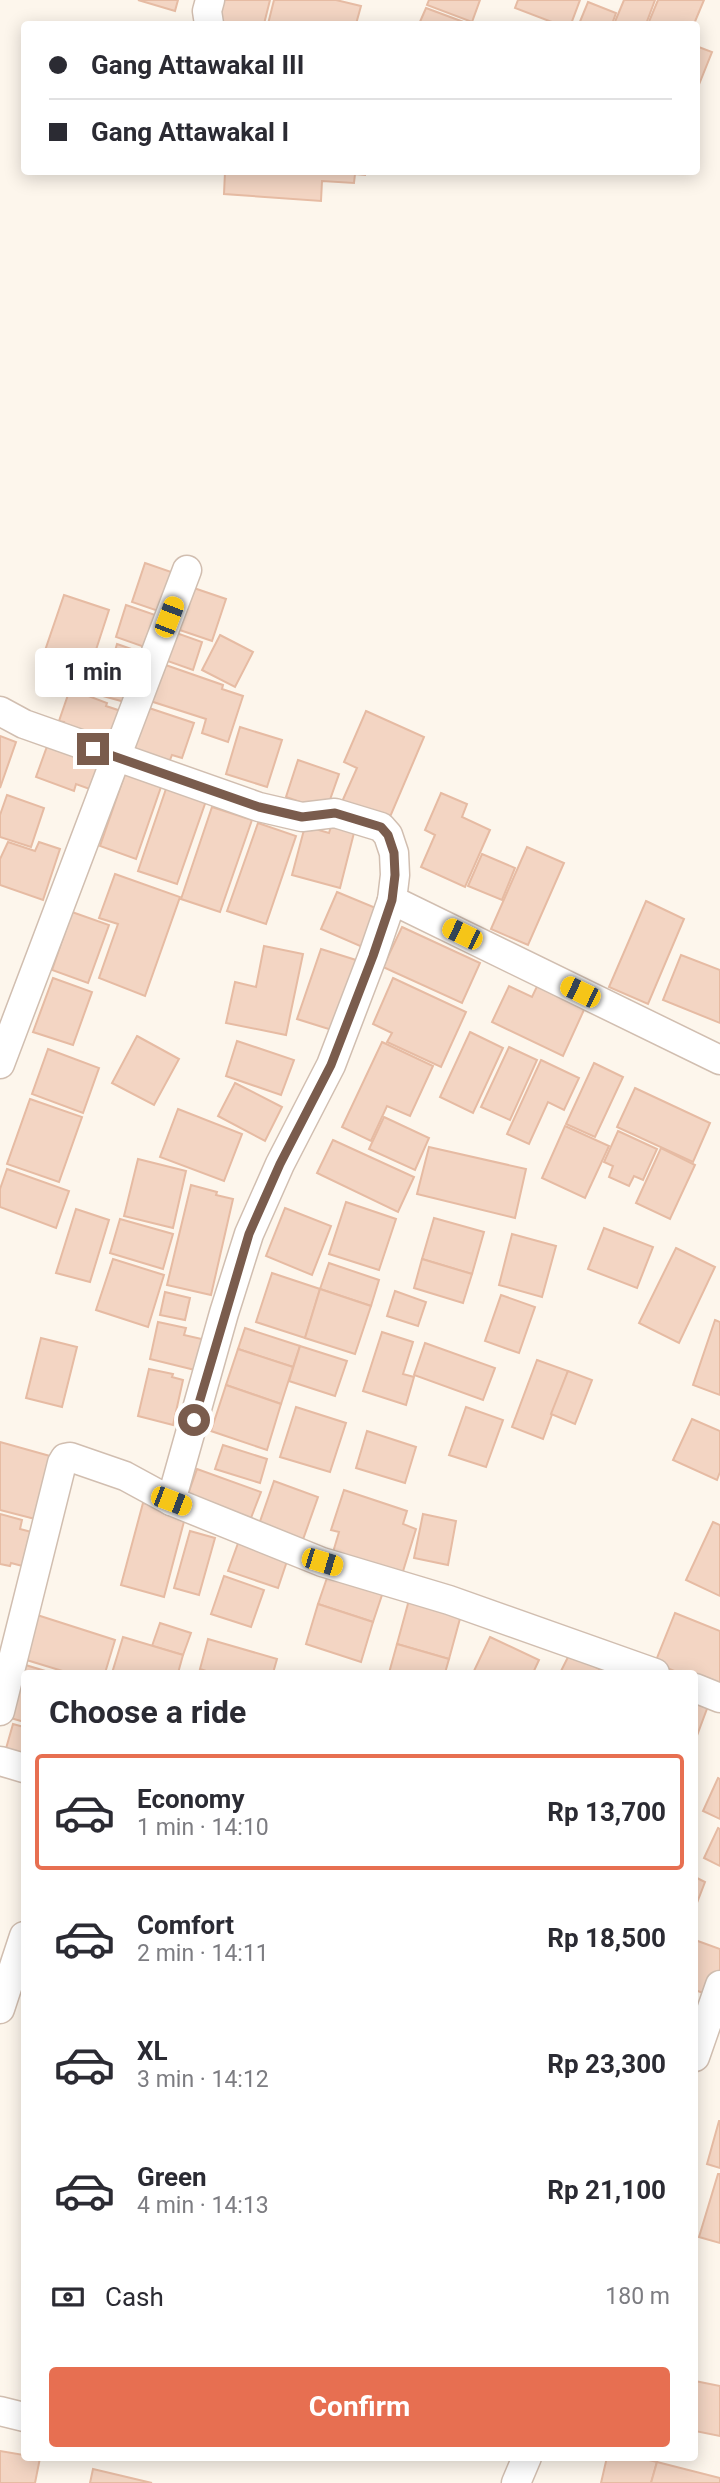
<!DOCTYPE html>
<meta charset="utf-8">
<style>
body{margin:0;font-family:Roboto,sans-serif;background:#f2f2f3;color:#2b2b33;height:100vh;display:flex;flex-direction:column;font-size:26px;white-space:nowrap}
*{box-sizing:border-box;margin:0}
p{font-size:23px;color:#7c7c81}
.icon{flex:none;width:38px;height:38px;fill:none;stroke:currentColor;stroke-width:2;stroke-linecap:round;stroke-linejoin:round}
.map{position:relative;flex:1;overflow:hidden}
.sheet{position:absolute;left:21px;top:1670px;width:677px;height:791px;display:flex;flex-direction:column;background:#fff;border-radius:7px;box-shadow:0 4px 18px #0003}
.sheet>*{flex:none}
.banner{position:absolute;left:21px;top:21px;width:679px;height:154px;border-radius:7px;box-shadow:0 4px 18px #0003;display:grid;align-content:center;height:154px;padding:0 28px;background:#fff}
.end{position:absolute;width:32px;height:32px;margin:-16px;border:9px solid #7a5c4d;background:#fff;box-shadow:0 0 0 4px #fff}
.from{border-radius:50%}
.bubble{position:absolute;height:49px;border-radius:7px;background:#fff;box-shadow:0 4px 18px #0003;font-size:23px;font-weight:700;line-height:49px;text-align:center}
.car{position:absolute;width:21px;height:42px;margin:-21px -10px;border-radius:9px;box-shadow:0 0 5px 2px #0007;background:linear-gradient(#f5c518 24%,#345 0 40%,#f5c518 0 76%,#345 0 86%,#f5c518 0)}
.banner b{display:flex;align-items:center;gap:24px;height:66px;font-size:26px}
.banner b+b{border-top:2px solid #e1e1e2}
.banner i{width:18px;height:18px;background:#2b2b33}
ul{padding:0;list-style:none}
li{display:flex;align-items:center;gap:21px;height:116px;margin:0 14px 10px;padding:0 14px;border:4px solid transparent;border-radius:7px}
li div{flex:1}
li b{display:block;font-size:26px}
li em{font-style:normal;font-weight:700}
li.on{border-color:#e76f51}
li>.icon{width:63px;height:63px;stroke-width:1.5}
h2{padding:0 28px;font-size:32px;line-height:84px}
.pay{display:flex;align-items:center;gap:18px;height:77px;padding:0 28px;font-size:26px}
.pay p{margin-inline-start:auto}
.button{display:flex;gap:14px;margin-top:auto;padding:14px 28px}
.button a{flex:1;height:80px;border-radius:7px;background:#e76f51;color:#fff;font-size:28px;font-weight:700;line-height:80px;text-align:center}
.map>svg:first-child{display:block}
.building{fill:#f3d5c3;stroke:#e6bba3;stroke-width:2}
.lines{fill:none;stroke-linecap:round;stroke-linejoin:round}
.minor-casing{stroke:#d1beb0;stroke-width:31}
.minor{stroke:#fff;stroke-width:28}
.route{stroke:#7a5c4d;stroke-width:9}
</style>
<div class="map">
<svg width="720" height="2483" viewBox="0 0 720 2483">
<rect width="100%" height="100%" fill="#fdf6ec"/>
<g class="building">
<polygon points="138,0 178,0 175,11"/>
<polygon points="221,0 270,0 264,24 218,24"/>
<polygon points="274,0 336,0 361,6 356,24 268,24"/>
<polygon points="429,0 480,0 472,22 427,5"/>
<polygon points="518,0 580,0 571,24 557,24 515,8"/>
<polygon points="624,0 655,0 646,24 614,24"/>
<polygon points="658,0 704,0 694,24 648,24"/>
<polygon points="588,2 616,13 612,24 579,24"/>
<polygon points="426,8 469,24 419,24"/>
<polygon points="696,46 712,52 696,92"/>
<polygon points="225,172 365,172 365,175 355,174 354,183 322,181 321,201 224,194"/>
<polygon points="145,563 180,575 167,614 132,602"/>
<polygon points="185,585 226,599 212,641 171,627"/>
<polygon points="64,595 109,610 93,659 76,653 66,684 37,674"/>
<polygon points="126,605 164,618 153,650 116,637"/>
<polygon points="168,630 202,642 193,670 159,658"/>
<polygon points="220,635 253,652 235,687 202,670"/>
<polygon points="117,644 149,655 132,704 85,691 97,656 112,661"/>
<polygon points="157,662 223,685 222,689 243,696 228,742 202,733 206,719 144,699"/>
<polygon points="70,689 107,703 106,706 130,714 116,754 60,734 64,722 59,721"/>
<polygon points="140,705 194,723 182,758 172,755 166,770 124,756"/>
<polygon points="366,711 424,737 387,824 341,804 357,768 344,762"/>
<polygon points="240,727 282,740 267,787 226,774"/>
<polygon points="0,736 16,742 0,788"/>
<polygon points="50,738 108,763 98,792 76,784 74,791 36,777"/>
<polygon points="298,760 339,774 326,811 286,797"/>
<polygon points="126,771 162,784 136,859 100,846"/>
<polygon points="168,783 207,798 177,884 138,871"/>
<polygon points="441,793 467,804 462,817 490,830 465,887 421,867 435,835 425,830"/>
<polygon points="7,795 44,808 31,847 0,837 0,815"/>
<polygon points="212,807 252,820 220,912 181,899"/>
<polygon points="333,820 356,825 340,888 292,875 305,826 329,833"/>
<polygon points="258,823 296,836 266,924 227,911"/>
<polygon points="8,842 35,851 39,842 60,849 43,900 0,885 0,859"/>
<polygon points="527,847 564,863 528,945 491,929"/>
<polygon points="482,854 515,868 502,900 468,886"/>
<polygon points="115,874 180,897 145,996 99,978 118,924 99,918"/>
<polygon points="337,892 383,911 367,949 321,929"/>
<polygon points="646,901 684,919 648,1004 609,987"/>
<polygon points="72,912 109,925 88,983 52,970"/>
<polygon points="402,927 480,963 462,1003 383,967"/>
<polygon points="264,946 303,954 286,1035 226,1023 235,982 256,987"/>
<polygon points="321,949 356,960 332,1030 297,1019"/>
<polygon points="681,955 720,970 720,1023 663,1000"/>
<polygon points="53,978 92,992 73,1045 33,1032"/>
<polygon points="393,978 466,1012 441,1067 387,1042 392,1033 373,1024"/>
<polygon points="541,978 588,1001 563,1056 492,1022 509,986 532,997"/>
<polygon points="470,1032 503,1048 473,1113 440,1097"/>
<polygon points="137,1036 179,1059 154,1105 112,1083"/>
<polygon points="237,1041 294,1060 281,1095 226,1076"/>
<polygon points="382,1042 433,1066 410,1116 387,1106 371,1141 342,1127"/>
<polygon points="509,1047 537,1060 510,1120 481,1107"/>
<polygon points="48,1049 99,1068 83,1113 32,1094"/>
<polygon points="541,1060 579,1078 564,1110 548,1102 529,1144 507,1134"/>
<polygon points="594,1063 623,1077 595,1137 566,1124"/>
<polygon points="235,1083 282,1107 265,1141 218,1116"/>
<polygon points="635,1088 710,1123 693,1162 617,1127"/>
<polygon points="30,1099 82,1117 59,1182 7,1164"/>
<polygon points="178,1109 242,1134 224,1181 160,1157"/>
<polygon points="384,1117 429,1138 415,1170 369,1149"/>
<polygon points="565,1126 609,1146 585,1198 542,1178"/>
<polygon points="618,1131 657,1149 643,1180 634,1176 629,1186 609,1177 613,1166 604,1162"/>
<polygon points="333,1140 414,1177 398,1212 317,1173"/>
<polygon points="429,1147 526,1169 515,1218 417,1194"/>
<polygon points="661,1148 695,1165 670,1219 636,1203"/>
<polygon points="138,1159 186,1171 173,1228 124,1216"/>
<polygon points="7,1169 69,1191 56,1228 0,1207 0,1189"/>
<polygon points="191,1185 217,1192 216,1195 233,1199 211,1295 167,1285"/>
<polygon points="346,1202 396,1219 379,1270 329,1254"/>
<polygon points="285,1208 331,1226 312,1275 266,1256"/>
<polygon points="76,1209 109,1220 90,1282 56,1273"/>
<polygon points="434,1218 484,1232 472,1274 422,1259"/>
<polygon points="120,1219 173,1234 163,1269 110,1253"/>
<polygon points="604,1228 653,1247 637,1288 588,1269"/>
<polygon points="512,1234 556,1246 542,1297 499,1285"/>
<polygon points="676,1248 715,1267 679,1343 639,1323"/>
<polygon points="113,1259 164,1275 148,1327 96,1310"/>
<polygon points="422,1259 472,1274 463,1303 414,1288"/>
<polygon points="329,1263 379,1280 371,1306 320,1289"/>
<polygon points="272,1273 320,1289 305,1338 256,1322"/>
<polygon points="320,1289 371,1306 355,1354 305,1338"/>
<polygon points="395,1291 426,1302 418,1326 387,1316"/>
<polygon points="165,1292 190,1298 185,1320 160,1315"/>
<polygon points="501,1295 535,1307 519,1353 485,1341"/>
<polygon points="715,1320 720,1322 720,1395 693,1385"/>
<polygon points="158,1322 186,1328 184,1335 206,1340 199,1371 150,1359"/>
<polygon points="245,1328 300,1346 293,1367 238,1349"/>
<polygon points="382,1332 413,1342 403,1374 414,1377 406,1405 363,1391"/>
<polygon points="41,1338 77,1347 62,1407 26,1398"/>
<polygon points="425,1343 495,1368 483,1400 414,1375"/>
<polygon points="300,1346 347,1361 335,1396 289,1381"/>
<polygon points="238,1349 293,1367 281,1404 226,1385"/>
<polygon points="537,1360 568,1371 543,1439 512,1427"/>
<polygon points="149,1369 173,1374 172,1377 183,1380 173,1425 138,1416"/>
<polygon points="568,1371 592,1380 575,1424 551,1414"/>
<polygon points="226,1385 281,1404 267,1450 211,1431"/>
<polygon points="296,1407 346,1423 330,1472 280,1457"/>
<polygon points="466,1407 503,1420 486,1467 449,1455"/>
<polygon points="692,1419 720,1431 720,1472 717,1480 673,1460"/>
<polygon points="367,1431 416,1447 405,1483 356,1468"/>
<polygon points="0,1442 50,1456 35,1519 0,1510"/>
<polygon points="223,1445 267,1459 260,1483 215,1469"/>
<polygon points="197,1469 261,1492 249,1523 186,1500"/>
<polygon points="274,1481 318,1497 300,1548 256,1533"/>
<polygon points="344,1490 407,1511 403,1524 416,1529 400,1581 331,1559 339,1532 331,1530"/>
<polygon points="143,1503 186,1514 164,1597 121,1585"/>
<polygon points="0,1514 22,1520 20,1529 39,1534 30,1568 11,1563 10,1566 0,1564"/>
<polygon points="423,1514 456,1521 448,1565 414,1558"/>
<polygon points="713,1522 720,1525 720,1596 686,1580"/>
<polygon points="190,1531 215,1538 199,1595 174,1588"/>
<polygon points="241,1535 290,1552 278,1588 228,1571"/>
<polygon points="328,1575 383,1592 373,1622 318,1604"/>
<polygon points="224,1576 264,1590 251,1627 211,1614"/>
<polygon points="409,1600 461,1615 449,1659 397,1644"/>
<polygon points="318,1604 373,1622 361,1662 306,1644"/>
<polygon points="675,1613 720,1631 720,1684 695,1679 695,1673 679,1673 655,1663"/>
<polygon points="34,1614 115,1640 105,1673 69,1673 20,1658"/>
<polygon points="160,1623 191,1633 183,1655 152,1646"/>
<polygon points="123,1637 183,1655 178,1673 112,1673"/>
<polygon points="490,1637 539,1660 533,1673 473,1673"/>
<polygon points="208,1639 277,1659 273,1673 212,1673 200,1669"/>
<polygon points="397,1644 449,1659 445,1673 389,1673"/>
<polygon points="570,1653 603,1671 602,1673 560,1673"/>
<polygon points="19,1663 52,1673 24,1673 24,1722 4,1716"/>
<polygon points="695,1700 708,1706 695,1741"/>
<polygon points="13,1724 24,1727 24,1766 3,1759"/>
<polygon points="718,1778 720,1779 720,1819 703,1811"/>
<polygon points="718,1828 720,1829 720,1866 704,1858"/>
<polygon points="695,1877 705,1882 695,1908"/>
<polygon points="695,1940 720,1949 720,1980 714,1997 695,1990"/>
<polygon points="719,2121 720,2121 720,2168 707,2164"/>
<polygon points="718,2174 720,2174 720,2243 699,2237"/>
<polygon points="695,2381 720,2386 720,2436 695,2431"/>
<polygon points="0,2451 24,2455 24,2457 40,2458 35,2483 0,2483"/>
<polygon points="607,2457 637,2457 657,2462 651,2483 601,2483"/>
<polygon points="657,2462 720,2478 720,2483 651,2483"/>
<polygon points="93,2469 152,2483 90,2483"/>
</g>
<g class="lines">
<g class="minor-casing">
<g id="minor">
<polyline points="209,24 207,11 210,0"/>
<polyline points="0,711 24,724 259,807 302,817 335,813 381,827 388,835 394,853 395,875 392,900 373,955 331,1065 280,1164 249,1234 224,1313 171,1501 125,1476 70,1457 65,1458 62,1463 0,1711"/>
<polyline points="392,900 720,1060"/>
<polyline points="0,1064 187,570"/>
<polyline points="171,1501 322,1562 449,1600 655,1673"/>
<polyline points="695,1688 720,1698"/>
<polyline points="0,1761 24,1768"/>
<polyline points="0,2009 24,1936"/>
<polyline points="695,2057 720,1985"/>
<polyline points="0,2411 24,2417"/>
<polyline points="516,2483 527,2457"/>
</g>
</g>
<use href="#minor" class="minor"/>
</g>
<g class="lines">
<polyline class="route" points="93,749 259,807 302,817 335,813 381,827 388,835 394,853 395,875 392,900 373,956 331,1065 280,1164 249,1234 194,1420"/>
</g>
</svg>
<i class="end from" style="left:194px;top:1420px"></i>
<i class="end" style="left:93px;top:749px"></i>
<div class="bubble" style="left:35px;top:648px;width:116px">1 min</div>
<i class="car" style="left:169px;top:617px;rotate:21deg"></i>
<i class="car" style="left:462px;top:934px;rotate:296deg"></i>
<i class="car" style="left:580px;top:992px;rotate:296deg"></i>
<i class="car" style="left:171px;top:1501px;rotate:111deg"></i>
<i class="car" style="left:322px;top:1562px;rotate:107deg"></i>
<div class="banner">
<b><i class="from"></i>Gang Attawakal III</b>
<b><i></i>Gang Attawakal I</b>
</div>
<section class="sheet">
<h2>Choose a ride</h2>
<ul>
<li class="on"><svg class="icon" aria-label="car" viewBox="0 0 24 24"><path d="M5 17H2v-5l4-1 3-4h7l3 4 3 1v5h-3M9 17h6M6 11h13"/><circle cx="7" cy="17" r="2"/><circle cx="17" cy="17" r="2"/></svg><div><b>Economy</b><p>1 min · 14:10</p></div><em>Rp 13,700</em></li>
<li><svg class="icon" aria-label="car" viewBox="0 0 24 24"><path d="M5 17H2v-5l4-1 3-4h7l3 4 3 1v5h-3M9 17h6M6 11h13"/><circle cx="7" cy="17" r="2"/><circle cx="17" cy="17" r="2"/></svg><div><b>Comfort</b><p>2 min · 14:11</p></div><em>Rp 18,500</em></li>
<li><svg class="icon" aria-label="car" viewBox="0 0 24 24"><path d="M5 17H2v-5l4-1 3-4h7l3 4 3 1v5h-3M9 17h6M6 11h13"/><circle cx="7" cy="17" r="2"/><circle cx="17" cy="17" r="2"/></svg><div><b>XL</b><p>3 min · 14:12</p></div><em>Rp 23,300</em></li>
<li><svg class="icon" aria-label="car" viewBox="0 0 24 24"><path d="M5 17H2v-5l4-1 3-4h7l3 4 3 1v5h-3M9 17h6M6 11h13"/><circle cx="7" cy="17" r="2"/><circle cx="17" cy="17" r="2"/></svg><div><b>Green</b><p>4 min · 14:13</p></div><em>Rp 21,100</em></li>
</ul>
<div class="pay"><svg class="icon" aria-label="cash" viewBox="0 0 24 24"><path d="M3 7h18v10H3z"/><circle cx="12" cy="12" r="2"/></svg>Cash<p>180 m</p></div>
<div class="button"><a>Confirm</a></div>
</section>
</div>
